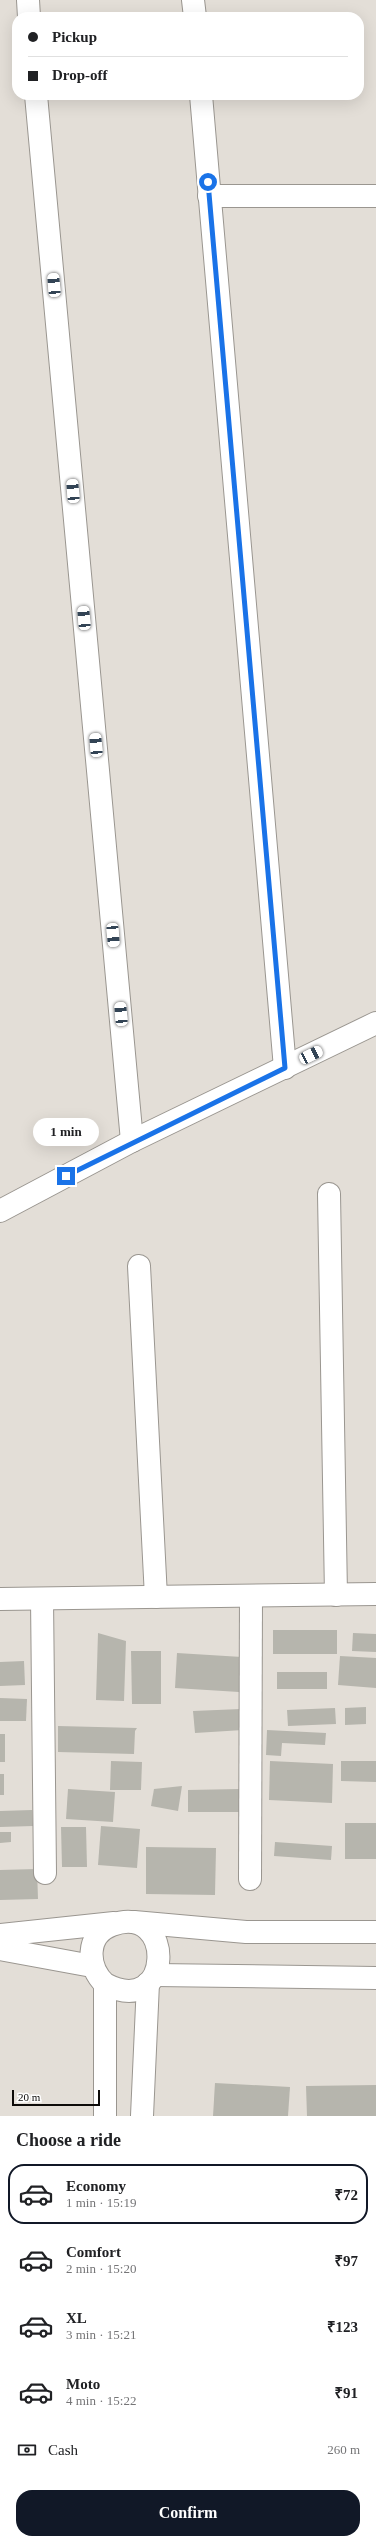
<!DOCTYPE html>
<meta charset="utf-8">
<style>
body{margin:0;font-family:"Times New Roman",serif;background:#f2f2f2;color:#202124;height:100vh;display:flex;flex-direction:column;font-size:15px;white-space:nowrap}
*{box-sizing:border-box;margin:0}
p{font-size:13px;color:#757577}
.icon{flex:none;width:22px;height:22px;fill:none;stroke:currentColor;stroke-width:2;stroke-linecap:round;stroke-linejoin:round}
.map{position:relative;height:2116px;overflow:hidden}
.panel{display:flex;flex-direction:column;background:#fff;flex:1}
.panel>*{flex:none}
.guide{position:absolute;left:12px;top:12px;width:352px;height:88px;border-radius:16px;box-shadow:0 4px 16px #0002;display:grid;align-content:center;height:88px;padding:0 16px;background:#fff}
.scale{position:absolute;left:12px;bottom:10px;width:88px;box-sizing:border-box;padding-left:4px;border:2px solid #0d0b09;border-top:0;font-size:11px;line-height:14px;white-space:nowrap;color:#0d0b09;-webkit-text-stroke:3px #fff;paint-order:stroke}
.end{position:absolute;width:18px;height:18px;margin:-9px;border:5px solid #1a73e8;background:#fff;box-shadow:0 0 0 2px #fff}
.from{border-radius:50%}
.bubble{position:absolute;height:28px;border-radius:14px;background:#fff;box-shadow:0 4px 16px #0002;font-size:13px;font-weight:700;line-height:28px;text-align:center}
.car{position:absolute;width:12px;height:24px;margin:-12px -6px;border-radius:5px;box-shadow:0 0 3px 1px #0007;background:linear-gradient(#fff 24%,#345 0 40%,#fff 0 76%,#345 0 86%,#fff 0)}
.guide b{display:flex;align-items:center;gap:14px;height:38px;font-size:15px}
.guide b+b{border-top:1px solid #e0e0e0}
.guide i{width:10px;height:10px;background:#202124}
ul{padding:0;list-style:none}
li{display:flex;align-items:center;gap:12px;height:60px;margin:0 8px 6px;padding:0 8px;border:2px solid transparent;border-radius:16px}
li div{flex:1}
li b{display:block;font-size:15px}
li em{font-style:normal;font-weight:700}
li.on{border-color:#111827}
li>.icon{width:36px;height:36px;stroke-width:1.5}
h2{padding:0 16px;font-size:18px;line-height:48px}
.pay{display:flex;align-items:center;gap:10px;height:44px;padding:0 16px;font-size:15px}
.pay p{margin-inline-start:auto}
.button{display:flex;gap:8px;margin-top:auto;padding:8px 16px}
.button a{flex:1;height:46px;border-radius:16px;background:#111827;color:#fff;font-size:16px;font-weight:700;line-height:46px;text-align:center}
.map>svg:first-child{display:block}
.building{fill:#b6b5ad}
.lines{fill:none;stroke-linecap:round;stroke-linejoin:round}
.minor-casing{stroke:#9a9690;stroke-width:24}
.minor{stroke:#fff;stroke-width:22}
.route{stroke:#1a73e8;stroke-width:5}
</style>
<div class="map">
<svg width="376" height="2116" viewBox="0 0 376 2116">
<rect width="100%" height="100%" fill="#e3ded7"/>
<g class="building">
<rect x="273" y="1630" width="64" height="24"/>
<polygon points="98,1633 126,1641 124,1701 96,1700"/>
<polygon points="353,1633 376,1634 376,1652 352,1651"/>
<polygon points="131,1651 161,1651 161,1704 132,1704"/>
<polygon points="177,1653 242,1657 239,1692 175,1688"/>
<polygon points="340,1656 376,1658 376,1688 338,1685"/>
<polygon points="24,1661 25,1685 0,1686 0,1662"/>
<rect x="277" y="1672" width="50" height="17"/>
<polygon points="0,1698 27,1699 26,1721 0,1721"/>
<polygon points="366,1707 366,1724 345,1725 345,1708"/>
<polygon points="335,1708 336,1724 288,1726 287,1710"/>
<polygon points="241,1709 243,1730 195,1733 193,1711"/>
<polygon points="58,1726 137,1728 135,1731 134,1754 58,1752"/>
<polygon points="267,1730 326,1733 325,1745 282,1743 281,1756 266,1755"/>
<rect x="0" y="1734" width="5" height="28"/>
<polygon points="111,1761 142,1762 141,1790 110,1790"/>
<polygon points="270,1761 333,1764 332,1803 269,1800"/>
<polygon points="341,1761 376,1761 376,1782 341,1781"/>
<rect x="0" y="1774" width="4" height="21"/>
<polygon points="182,1786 178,1811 151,1806 154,1789"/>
<polygon points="68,1789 115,1792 113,1822 66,1819"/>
<polygon points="240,1789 241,1812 188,1812 188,1790"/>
<polygon points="32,1810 33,1826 0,1827 0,1811"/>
<rect x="345" y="1823" width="31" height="36"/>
<polygon points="101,1826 140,1829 137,1868 98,1865"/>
<polygon points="61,1827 86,1827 87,1867 62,1867"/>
<polygon points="0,1832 11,1832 11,1842 0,1843"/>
<polygon points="275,1842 332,1846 331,1860 274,1856"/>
<polygon points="146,1847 216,1848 215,1895 146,1894"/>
<polygon points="37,1869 38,1899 0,1900 0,1870"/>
<polygon points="215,2083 290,2087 288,2116 213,2116"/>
<polygon points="376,2085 376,2116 307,2116 306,2086"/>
</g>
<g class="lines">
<g class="minor-casing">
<g id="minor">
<polyline points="28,0 29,17"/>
<polyline points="193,0 195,17"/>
<polyline points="36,95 132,1141"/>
<polyline points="201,95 285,1068"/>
<polyline points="209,196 376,196"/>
<polyline points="329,1194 336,1595"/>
<polyline points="0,1211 132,1141 376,1023"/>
<polyline points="139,1266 156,1597"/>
<polyline points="0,1599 376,1594"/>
<polyline points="42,1599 45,1873"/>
<polyline points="250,1879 251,1596"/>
<polyline points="134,1922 246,1932 376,1932"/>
<polyline points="0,1935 114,1923"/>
<polyline points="0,1949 92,1966"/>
<polyline points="155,1975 376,1978"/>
<path d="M105 1984C174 2020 176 1901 112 1925 85 1935 87 1967 105 1984V2116"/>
<polyline points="142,2116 148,1983"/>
</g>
</g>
<use href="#minor" class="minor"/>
</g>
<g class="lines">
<polyline class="route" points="66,1176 285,1068 208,182"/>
</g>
</svg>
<div class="scale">20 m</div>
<i class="end from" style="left:208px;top:182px"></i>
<i class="end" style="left:66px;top:1176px"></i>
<div class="bubble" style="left:33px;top:1118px;width:66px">1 min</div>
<i class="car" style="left:54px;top:285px;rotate:355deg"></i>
<i class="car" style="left:73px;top:491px;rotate:355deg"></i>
<i class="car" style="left:84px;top:618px;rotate:355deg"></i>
<i class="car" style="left:96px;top:745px;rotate:355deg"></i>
<i class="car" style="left:113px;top:935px;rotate:175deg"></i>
<i class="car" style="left:121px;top:1014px;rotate:355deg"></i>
<i class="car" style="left:311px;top:1055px;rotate:64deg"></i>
<div class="guide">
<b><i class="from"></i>Pickup</b>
<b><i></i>Drop-off</b>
</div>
</div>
<section class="panel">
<h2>Choose a ride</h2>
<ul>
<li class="on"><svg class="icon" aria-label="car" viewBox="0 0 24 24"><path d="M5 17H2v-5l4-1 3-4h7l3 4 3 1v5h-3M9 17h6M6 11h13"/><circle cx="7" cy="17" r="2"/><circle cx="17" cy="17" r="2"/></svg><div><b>Economy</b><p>1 min · 15:19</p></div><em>₹72</em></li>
<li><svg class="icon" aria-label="car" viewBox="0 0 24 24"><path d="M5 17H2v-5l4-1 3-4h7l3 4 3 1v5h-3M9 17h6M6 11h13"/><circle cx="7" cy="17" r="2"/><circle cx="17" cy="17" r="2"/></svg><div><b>Comfort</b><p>2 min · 15:20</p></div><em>₹97</em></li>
<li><svg class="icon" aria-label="car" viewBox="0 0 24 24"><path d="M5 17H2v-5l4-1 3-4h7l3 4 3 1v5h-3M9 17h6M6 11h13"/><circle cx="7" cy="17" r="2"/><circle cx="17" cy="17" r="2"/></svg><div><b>XL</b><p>3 min · 15:21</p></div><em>₹123</em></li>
<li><svg class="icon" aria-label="car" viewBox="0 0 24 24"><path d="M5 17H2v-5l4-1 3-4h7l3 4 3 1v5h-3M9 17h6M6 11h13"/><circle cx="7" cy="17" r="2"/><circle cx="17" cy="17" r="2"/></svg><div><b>Moto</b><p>4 min · 15:22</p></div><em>₹91</em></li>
</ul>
<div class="pay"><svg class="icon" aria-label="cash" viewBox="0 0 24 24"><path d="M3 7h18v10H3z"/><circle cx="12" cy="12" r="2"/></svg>Cash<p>260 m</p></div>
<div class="button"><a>Confirm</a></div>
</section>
